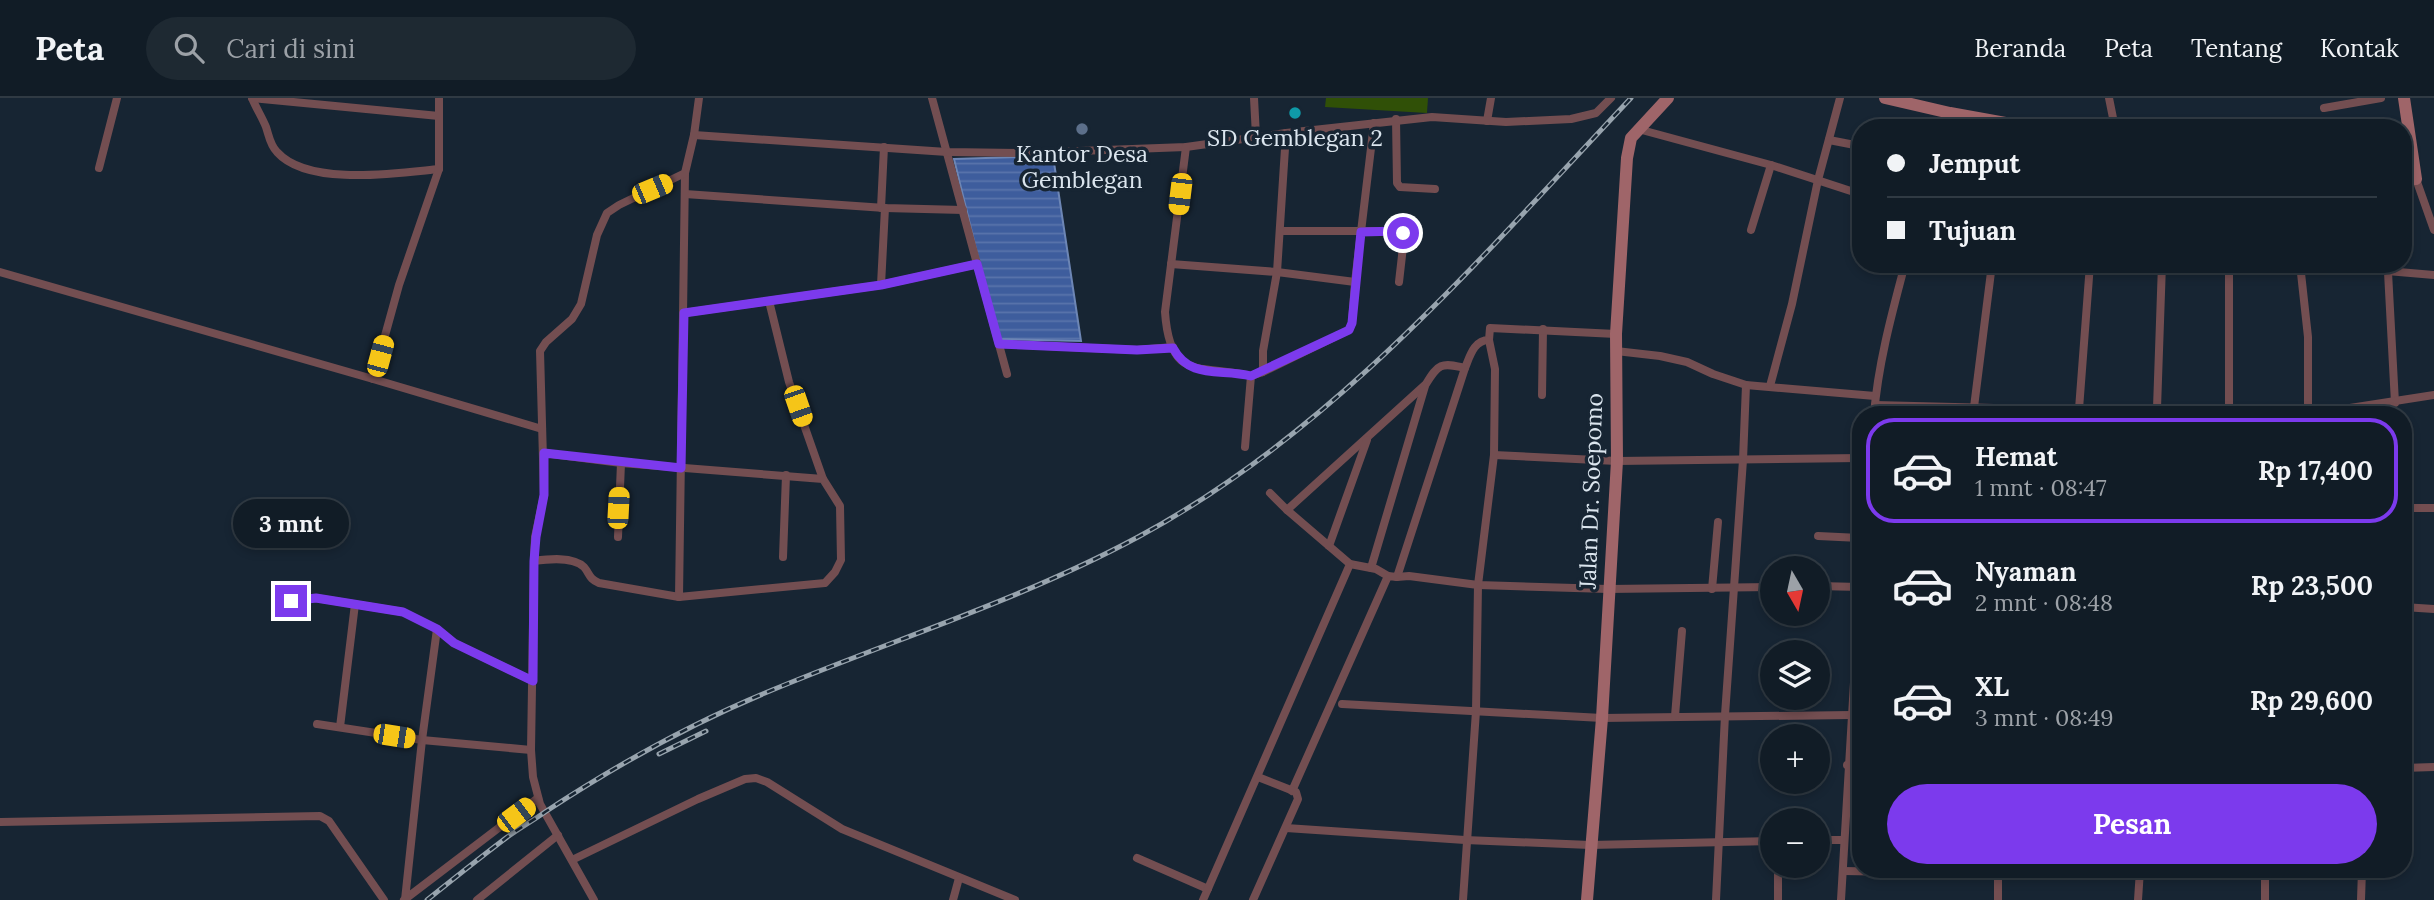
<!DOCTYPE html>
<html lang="id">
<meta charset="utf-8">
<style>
body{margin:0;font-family:Lora,serif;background:#1e2932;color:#f1f3f6;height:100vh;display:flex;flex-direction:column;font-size:26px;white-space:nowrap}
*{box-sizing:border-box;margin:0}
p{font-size:23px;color:#9ca1a7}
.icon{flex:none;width:38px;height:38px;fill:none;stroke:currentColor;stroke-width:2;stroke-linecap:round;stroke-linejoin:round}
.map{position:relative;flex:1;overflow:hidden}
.side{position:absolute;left:1852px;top:308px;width:560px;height:472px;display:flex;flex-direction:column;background:#111c26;border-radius:28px;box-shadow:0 4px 10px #0003,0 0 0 2px #303a43}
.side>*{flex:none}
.guide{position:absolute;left:1852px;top:21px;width:560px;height:154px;border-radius:28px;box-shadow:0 4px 10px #0003,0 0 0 2px #303a43;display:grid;align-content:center;height:154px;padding:0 35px;background:#111c26}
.needle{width:46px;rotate:171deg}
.buttons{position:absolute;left:1760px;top:458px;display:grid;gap:14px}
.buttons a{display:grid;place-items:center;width:70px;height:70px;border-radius:50%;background:#111c26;box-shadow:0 4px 10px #0003,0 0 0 2px #303a43;font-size:35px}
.end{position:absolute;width:32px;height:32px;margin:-16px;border:9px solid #7c3aed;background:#fff;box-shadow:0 0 0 4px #fff}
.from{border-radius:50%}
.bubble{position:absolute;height:49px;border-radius:24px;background:#111c26;box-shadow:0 4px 10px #0003,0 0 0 2px #303a43;font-size:23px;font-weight:800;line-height:49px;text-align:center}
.car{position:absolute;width:21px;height:42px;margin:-21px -10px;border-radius:9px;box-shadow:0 0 5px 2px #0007;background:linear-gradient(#f5c518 24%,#345 0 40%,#f5c518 0 76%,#345 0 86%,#f5c518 0)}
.guide b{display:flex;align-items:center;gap:24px;height:66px;font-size:26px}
.guide b+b{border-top:2px solid #303a43}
.guide i{width:18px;height:18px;background:#f1f3f6}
ul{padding:12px 0 0;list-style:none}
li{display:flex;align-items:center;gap:21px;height:105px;margin:0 14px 10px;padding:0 21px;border:4px solid transparent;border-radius:28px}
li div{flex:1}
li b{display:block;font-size:26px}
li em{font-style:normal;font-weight:800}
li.on{border-color:#7c3aed}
li>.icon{width:63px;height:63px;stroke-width:1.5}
.action{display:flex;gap:14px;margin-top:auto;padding:14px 35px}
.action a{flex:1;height:80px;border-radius:42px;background:#7c3aed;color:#fff;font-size:28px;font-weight:800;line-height:80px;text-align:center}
header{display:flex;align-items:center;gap:42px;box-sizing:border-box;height:98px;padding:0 35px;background:#111c26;border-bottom:2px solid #303a43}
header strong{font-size:33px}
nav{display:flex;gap:38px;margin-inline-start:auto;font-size:24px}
.search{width:490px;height:63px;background:#1e2932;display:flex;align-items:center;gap:18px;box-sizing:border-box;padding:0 24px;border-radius:38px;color:#9ca1a7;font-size:26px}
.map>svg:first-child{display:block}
.grass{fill:#305007}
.water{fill:url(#water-rules);stroke:#6d86b5;stroke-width:2}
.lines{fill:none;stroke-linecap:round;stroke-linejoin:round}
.street{stroke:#734e51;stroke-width:8}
.secondary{stroke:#9f6569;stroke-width:12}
.rail-casing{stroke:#98a4ae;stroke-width:5}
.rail{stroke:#172533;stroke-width:2.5;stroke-dasharray:8;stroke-linecap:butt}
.route{stroke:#7c3aed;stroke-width:9}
.culture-dot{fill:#0f9aa8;stroke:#172533;stroke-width:2.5}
.service-dot{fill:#5c6f8a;stroke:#172533;stroke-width:2.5}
.labels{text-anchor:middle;stroke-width:7;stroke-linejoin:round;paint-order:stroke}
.poi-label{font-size:23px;fill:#dbe5ee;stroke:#172533}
.street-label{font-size:23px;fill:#dbe5ee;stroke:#172533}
</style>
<header>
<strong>Peta</strong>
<div class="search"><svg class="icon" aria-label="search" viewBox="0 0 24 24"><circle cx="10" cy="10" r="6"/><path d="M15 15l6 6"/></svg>Cari di sini</div>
<nav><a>Beranda</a><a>Peta</a><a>Tentang</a><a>Kontak</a></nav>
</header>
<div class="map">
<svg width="2434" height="802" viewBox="0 0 2434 802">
<defs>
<pattern id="water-rules" width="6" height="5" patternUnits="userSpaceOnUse" patternTransform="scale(1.75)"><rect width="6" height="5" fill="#3e5d9d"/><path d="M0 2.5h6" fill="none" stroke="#5974ab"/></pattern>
</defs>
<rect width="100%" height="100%" fill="#172533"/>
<polygon class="grass" points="1326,0 1428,0 1427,15 1325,9"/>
<polygon class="water" points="1053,58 1081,243 998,241 954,61"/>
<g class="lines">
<g class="street">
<path d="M252 0C256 10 262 19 266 29 269 38 270 47 277 54 308 89 398 75 439 71"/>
<polyline points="252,0 439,18"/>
<polyline points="439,0 439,71 399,187 373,281 542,331"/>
<polyline points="932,0 1007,276"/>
<polyline points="1254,0 1256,38"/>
<polyline points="2109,0 2115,30"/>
<polyline points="2324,10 2381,0"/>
<polyline points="1396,21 1397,85 1400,89 1435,91"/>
<polyline points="1487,23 1491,0"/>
<polyline points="1945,30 1950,15"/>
<polyline points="1638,31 1771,67 1860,96"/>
<polyline points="694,37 947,54 1025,55 1186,49 1286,35"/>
<polyline points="1829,42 1860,48"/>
<path d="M1186 49 1165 214C1170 286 1201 265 1251 278"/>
<polyline points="99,70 117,0"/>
<polyline points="2416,81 2434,132"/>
<polyline points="685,96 885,110 963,112"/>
<polyline points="881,110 884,49"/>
<polyline points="1751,132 1771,67"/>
<polyline points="1280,133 1400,133 1404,140 1399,184"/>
<polyline points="1171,166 1277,174 1355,184"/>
<polyline points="2300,166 2308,239 2308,310"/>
<polyline points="2305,166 2434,177"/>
<polyline points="0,174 373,281"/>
<polyline points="2388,174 2395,305"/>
<polyline points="881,187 885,110"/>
<polyline points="769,203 789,284 823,381"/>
<polyline points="684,215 881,187 977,166"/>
<polyline points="999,246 1137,252 1173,249"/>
<polyline points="1616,253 1660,258 1687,264 1713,276 1746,287 1875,298"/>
<polyline points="1263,274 1349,232 1352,225 1355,184 1374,25"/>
<polyline points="1770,288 1792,206 1818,82 1840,0"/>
<polyline points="1542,297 1543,231"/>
<polyline points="1875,307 2034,311 2350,310 2434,297"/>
<polyline points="1974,309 1992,166"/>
<polyline points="2157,310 2162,166"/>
<polyline points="2229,310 2229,166"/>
<polyline points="2079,311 2090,166"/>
<path d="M1874 317C1878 266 1892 215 1905 166"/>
<polyline points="1245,349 1251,278 1263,274 1263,253 1277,174 1286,35 1432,19 1506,24 1571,21 1596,15 1611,0"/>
<polyline points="1494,357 1617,363 1860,360"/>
<polyline points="2403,410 2434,410"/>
<path d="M1287 412 1426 286C1438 266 1441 264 1465 270"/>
<polyline points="1818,438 1860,440"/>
<polyline points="618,439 621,365"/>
<polyline points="1329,448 1367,342"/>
<polyline points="783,459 786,377"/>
<path d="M534 463C548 461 573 458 584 469 590 476 589 481 599 485L679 499 825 485 835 474 841 462 840 408 823 381 621 365 544 355"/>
<polyline points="1350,466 1376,471 1388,478"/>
<polyline points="1371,470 1425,288"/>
<polyline points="1397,479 1409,478 1478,487 1608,491 1773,489"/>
<polyline points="1818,488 1860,489"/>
<polyline points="1712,491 1718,424"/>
<polyline points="679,499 685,75"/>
<polyline points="2403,509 2434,511"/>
<polyline points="276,512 291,503 316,500 403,514 437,531 454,545 533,583"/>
<polyline points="1342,606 1602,620 1851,617"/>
<polyline points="1675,618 1682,533"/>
<polyline points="317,626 422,642 531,652"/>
<polyline points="340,629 355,506"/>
<polyline points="1847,667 1860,668"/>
<polyline points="2403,670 2434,669"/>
<path d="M1292 693 1388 478 1397 479 1465 270C1470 258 1474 242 1489 242L1490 230 1616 236"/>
<polyline points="0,724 320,718 329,723 384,802"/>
<polyline points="1286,730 1465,742 1590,747 1773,743"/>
<polyline points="1818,742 1843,742"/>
<polyline points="1137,760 1208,791"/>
<polyline points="572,762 698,701 745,681 756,680 767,684 842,731 1015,802"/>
<polyline points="2265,772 2265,802"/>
<polyline points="1843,773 2140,778"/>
<polyline points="404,802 538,700"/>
<polyline points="405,802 422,642 437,531"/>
<polyline points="477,802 558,737"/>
<polyline points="594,802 540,706 533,679 531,652 534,463 535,439 544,397 540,253 546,244 572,221 581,206 597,137 607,115 619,107 685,75 694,37 699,0"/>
<polyline points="953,802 959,780"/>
<polyline points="1203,802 1350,466 1287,412 1270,395"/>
<polyline points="1253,802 1298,701 1296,694 1258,679"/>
<polyline points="1463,802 1476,613 1478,487 1494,357 1495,271 1489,242"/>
<polyline points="1716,802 1725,617 1743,362 1746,287"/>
<polyline points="1778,802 1778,768"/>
<polyline points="1841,802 1860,484"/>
<polyline points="1998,802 1998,772"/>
<polyline points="2138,802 2140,772"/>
<polyline points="2361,802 2362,772"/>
</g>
<g class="secondary">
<polyline points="1885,0 1950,15 2034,30"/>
<polyline points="2403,79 2416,81 2404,0"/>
<polyline points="1587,802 1602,620 1617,363 1616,236 1627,60 1631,40 1668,0"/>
</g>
<g class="rail-casing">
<g id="rail">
<polyline points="659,656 706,633"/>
<path d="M427 802C452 782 477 762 502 743 516 732 531 724 545 714 615 668 688 627 765 595 889 543 1019 503 1138 439 1335 333 1480 160 1631 0"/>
</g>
</g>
<use href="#rail" class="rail"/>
</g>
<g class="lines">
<path class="route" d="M291 503 316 500 403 514 437 531 454 545 533 583 534 463 536 439 544 397V355L681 370 684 215 881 187 977 166 999 246 1137 252 1173 250C1190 282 1221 270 1251 278L1349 232 1352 225 1361 134 1399 133 1403 135"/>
</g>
<circle class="culture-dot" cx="1295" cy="15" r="7"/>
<circle class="service-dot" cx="1082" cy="31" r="7"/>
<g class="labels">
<g class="poi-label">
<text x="1295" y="48">SD Gemblegan 2</text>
<text x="1082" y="64">Kantor Desa<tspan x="1082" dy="26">Gemblegan</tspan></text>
</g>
<g class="street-label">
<text transform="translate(1591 393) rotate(-88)" y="8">Jalan Dr. Soepomo</text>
</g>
</g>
</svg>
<div class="buttons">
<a><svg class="needle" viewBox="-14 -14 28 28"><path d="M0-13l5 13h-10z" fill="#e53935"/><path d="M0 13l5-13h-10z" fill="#9ca1a7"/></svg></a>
<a><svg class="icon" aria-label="layers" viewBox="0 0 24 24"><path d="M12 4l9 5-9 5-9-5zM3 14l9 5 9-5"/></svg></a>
<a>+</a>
<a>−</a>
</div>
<i class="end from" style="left:1403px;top:135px"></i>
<i class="end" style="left:291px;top:503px"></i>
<div class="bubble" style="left:233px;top:401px;width:116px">3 mnt</div>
<i class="car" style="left:652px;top:91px;rotate:67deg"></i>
<i class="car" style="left:1180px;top:96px;rotate:187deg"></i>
<i class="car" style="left:380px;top:258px;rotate:15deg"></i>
<i class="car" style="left:798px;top:308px;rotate:161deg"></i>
<i class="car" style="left:618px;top:410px;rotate:3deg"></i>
<i class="car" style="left:394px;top:638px;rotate:99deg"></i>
<i class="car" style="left:516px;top:717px;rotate:53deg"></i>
<div class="guide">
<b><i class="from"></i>Jemput</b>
<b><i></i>Tujuan</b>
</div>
<section class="side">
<ul>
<li class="on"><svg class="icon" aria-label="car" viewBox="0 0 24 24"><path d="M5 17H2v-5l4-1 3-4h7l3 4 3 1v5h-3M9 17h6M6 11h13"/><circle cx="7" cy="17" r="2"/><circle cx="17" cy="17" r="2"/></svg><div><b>Hemat</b><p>1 mnt · 08:47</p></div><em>Rp 17,400</em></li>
<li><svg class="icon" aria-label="car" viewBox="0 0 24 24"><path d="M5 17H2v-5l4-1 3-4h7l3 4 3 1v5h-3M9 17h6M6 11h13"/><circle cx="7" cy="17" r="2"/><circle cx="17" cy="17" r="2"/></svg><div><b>Nyaman</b><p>2 mnt · 08:48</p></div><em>Rp 23,500</em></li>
<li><svg class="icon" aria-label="car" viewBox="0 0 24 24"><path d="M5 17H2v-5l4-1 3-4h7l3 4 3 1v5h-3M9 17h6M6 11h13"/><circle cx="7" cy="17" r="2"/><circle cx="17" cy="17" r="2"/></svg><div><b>XL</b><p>3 mnt · 08:49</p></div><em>Rp 29,600</em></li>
</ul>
<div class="action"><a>Pesan</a></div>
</section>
</div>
